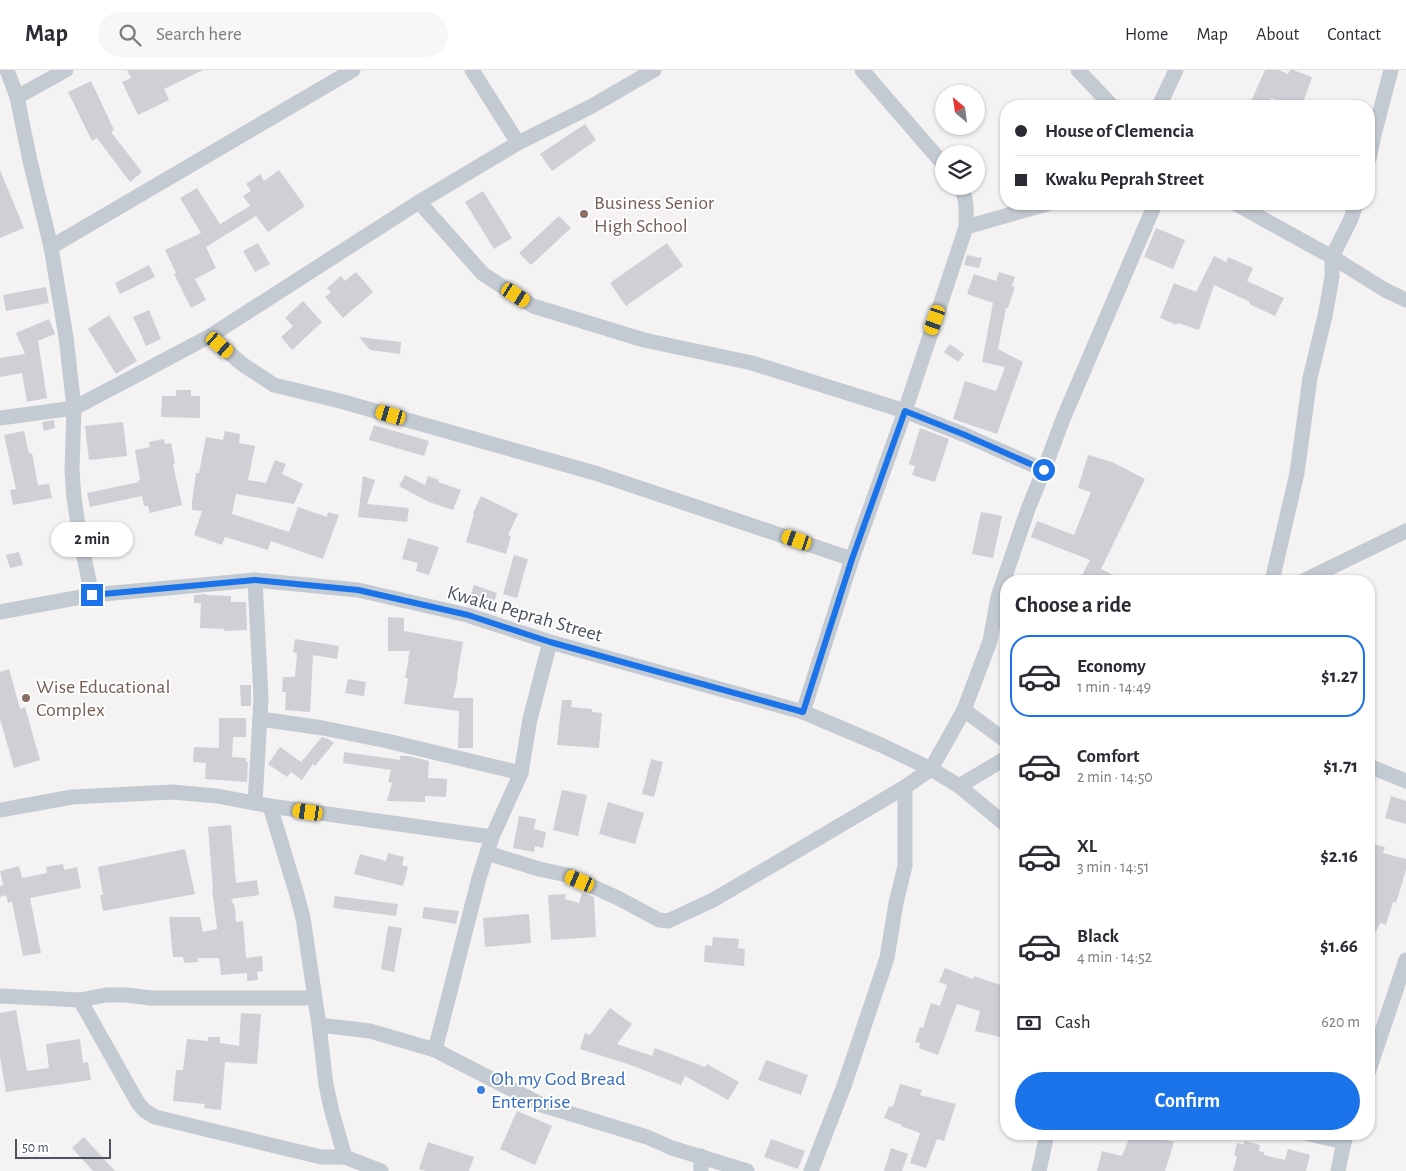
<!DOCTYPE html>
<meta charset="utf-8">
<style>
body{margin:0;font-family:"Alegreya Sans",sans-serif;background:#f7f7f7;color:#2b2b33;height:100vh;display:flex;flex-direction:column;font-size:19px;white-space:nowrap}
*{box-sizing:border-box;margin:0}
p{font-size:16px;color:#7c7c81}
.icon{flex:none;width:28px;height:28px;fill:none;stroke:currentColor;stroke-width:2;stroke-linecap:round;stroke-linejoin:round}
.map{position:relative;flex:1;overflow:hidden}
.details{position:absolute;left:1000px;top:505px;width:375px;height:565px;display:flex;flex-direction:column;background:#fff;border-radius:20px;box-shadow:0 1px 4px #0004}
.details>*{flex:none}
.top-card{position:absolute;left:1000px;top:30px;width:375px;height:110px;border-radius:20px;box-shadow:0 1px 4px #0004;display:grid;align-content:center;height:110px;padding:0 15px;background:#fff}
.needle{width:32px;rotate:331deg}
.tools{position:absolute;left:935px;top:15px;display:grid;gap:10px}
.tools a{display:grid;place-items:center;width:50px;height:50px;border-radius:50%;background:#fff;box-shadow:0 1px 4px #0004;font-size:25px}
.scale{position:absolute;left:15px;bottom:12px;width:96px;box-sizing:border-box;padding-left:5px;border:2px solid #4a535e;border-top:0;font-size:14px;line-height:18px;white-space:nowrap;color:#4a535e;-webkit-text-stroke:4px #fff;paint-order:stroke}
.end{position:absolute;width:22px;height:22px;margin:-11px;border:6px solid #1a73e8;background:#fff;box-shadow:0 0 0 2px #fff}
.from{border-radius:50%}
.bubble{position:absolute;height:35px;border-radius:18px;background:#fff;box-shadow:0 1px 4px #0004;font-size:16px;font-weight:600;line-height:35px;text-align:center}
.car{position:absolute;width:15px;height:30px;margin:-15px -8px;border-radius:6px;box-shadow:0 0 4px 1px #0007;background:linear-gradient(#f5c518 24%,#345 0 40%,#f5c518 0 76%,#345 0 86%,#f5c518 0)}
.top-card b{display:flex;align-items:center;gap:18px;height:48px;font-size:19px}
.top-card b+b{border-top:1px solid #e1e1e2}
.top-card i{width:12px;height:12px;background:#2b2b33}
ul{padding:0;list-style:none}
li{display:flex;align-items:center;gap:15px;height:82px;margin:0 10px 8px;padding:0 5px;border:2px solid transparent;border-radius:20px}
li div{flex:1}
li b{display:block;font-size:19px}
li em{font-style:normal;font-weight:600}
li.current{border-color:#1a73e8}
li>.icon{width:45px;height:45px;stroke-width:1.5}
h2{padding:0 15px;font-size:22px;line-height:60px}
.pay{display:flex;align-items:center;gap:12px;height:55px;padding:0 15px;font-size:19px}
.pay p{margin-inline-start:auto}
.primary-button{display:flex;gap:10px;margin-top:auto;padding:10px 15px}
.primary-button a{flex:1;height:58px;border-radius:30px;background:#1a73e8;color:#fff;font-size:20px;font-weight:600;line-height:58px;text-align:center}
header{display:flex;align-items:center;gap:30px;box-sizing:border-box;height:70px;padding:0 25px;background:#fff;border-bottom:1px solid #e1e1e2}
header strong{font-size:24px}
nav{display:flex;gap:28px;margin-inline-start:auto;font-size:18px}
.search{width:350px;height:45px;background:#f7f7f7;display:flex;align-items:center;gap:12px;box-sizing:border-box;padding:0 18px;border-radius:28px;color:#7c7c81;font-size:19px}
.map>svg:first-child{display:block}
.building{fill:#cfd0d6}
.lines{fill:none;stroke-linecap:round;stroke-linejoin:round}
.street{stroke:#c3cad2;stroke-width:15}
.route{stroke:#1a73e8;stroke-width:6}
.education-dot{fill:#8d6e63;stroke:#fff;stroke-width:2}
.shop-dot{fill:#3f7fe0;stroke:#fff;stroke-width:2}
.labels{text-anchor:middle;stroke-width:4;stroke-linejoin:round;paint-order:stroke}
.education-label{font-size:20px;fill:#785e54;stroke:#fff;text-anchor:start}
.street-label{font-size:20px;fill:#4a535e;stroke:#fff}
.shop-label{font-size:20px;fill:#366cbe;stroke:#fff;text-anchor:start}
</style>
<header>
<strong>Map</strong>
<div class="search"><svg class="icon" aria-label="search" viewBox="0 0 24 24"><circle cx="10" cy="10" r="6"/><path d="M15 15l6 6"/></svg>Search here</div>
<nav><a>Home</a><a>Map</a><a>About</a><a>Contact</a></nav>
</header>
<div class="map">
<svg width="1406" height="1101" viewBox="0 0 1406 1101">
<rect width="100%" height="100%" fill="#f4f2f2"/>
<g class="building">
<polygon points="127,0 203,0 164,19 169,30 138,45 122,12 131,8"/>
<polygon points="1265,0 1279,0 1288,4 1290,0 1293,0 1312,7 1302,36 1293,36 1271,28 1268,36 1249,36"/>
<polygon points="91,11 114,60 111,62 142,102 130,112 97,68 92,71 68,22"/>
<polygon points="585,54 596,70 552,101 540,84"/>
<polygon points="0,100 24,158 0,168"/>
<polygon points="279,100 305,136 268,162 256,146 206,177 216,198 195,209 206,230 191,238 174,204 176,203 165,180 201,163 180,128 197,118 220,154 250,136 243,126 251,121 246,114 260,104 264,111"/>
<polygon points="483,121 512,168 494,179 465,132"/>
<polygon points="559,146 571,158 531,195 519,183"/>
<polygon points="1156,158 1185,170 1173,199 1144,187"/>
<polygon points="258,173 270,194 255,202 243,181"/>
<polygon points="667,173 683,196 626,236 610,213"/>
<polygon points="967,185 982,188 979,198 964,195"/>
<polygon points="1214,186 1226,192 1228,187 1253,198 1247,211 1284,228 1275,246 1249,234 1250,232 1214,215 1199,260 1178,253 1177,255 1160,248 1174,213 1196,222"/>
<polygon points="149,195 155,207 120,224 115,213"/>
<polygon points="356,202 373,222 343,248 325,227 331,222 327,218 341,206 345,211"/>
<polygon points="999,202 1015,207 1012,216 1015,217 1008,238 1006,238 998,279 1023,292 997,364 953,349 965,311 996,321 1005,297 982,292 993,233 967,224 974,204 996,211"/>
<polygon points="46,217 49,233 6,241 3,225"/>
<polygon points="303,231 322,252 292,280 281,267 293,256 285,248"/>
<polygon points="149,240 161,269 146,276 133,247"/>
<polygon points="109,245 137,291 116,304 88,259"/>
<polygon points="49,249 55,264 38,271 47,328 27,332 22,303 0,307 0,288 25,284 16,263"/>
<polygon points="359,267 401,272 400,284 370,280"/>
<polygon points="950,274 964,284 958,292 944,282"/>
<polygon points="176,320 191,320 191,326 200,326 200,348 161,347 162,326 176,326"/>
<polygon points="54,350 55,358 44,361 42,352"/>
<polygon points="123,352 127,386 89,390 85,356"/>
<polygon points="374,355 429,371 424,386 369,370"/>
<polygon points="920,358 949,369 935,412 912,405 915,396 909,394"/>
<polygon points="24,361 29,384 32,383 38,415 49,414 52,428 13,435 10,420 16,419 4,365"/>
<polygon points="225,361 240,364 239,373 255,376 248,410 266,413 275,390 286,394 282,404 303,414 294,434 236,424 232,444 289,462 298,437 327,447 328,442 339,445 323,489 271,471 268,480 225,467 222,475 194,465 202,441 192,440 192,432 196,403 199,403 206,367 223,370"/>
<polygon points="164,369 165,374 171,373 175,393 173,394 182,435 150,443 148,436 144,436 142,426 90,437 87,423 139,412 138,410 140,410 135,380 150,377 149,372"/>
<polygon points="1088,385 1112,392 1145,409 1101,499 1126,511 1079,511 1090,490 1031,467 1037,451 1074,465 1091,422 1078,418"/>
<polygon points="405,405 425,415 428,406 439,410 438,412 461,420 453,440 429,432 399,416"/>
<polygon points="363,406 375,410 367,434 409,438 407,452 358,447"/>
<polygon points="481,426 518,444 508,465 511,466 506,484 466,472 474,444 473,443"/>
<polygon points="981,442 1002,446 993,488 972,484"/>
<polygon points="408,468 439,477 429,505 416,501 418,493 402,489"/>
<polygon points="19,482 23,495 10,498 6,485"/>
<polygon points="514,485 528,489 517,528 503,524"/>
<polygon points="474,515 497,523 492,538 469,530"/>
<polygon points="206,524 206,525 231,526 231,532 246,532 247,560 224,561 224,559 200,558 201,533 194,533 194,525"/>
<polygon points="388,547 404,548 404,561 463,572 457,606 458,607 453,628 473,628 473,678 458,678 459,641 404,634 408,608 405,608 409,588 408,588 410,581 388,581"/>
<polygon points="295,569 339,576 337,589 313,585 310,642 285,640 286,622 282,622 283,607 295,607 297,583 293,582"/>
<polygon points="9,599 20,639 25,637 40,690 14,698 0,649 0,602"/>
<polygon points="348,609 366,612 364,626 345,623"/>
<polygon points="240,615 251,615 251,636 241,636"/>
<polygon points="562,630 572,630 571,637 592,639 592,642 602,643 599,678 557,675"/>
<polygon points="219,648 246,648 246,667 233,667 232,687 246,688 246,692 248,692 247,712 205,709 206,693 193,692 194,677 219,678"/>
<polygon points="322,667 328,669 334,673 315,696 313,694 302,710 291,702 287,707 268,694 280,677 301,692"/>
<polygon points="344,682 400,690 400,686 409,686 429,691 428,708 447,709 446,727 425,726 425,732 387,731 392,713 388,712 391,700 343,693"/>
<polygon points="651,689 663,692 654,727 642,724"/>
<polygon points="562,720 587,725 578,766 553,760"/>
<polygon points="1391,726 1406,731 1406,754 1385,748"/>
<polygon points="608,732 644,743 635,774 599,764"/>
<polygon points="519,746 536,749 534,759 546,762 543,778 535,776 534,782 513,778"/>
<polygon points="231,755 236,813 257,810 259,825 231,829 235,837 236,852 243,851 246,888 262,886 263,901 257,902 258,910 247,911 247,903 221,905 219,888 198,888 198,892 184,893 183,887 173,887 169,847 200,847 203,862 217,859 212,818 213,820 208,757"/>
<polygon points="1369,773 1385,777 1383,783 1406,789 1406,800 1396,833 1393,832 1386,855 1380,853 1369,876"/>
<polygon points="185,779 195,824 103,841 100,825 103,825 98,797"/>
<polygon points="388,783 404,787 402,795 408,797 403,816 354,804 360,784 386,791"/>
<polygon points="63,794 64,800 77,797 81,818 30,828 41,883 23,886 12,832 8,833 6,825 0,827 0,816 3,815 0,801 19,796 22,808 47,803 46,797"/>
<polygon points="582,823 594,827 596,867 551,870 548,825 566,824 565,829 579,833"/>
<polygon points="335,826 398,834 396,846 333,838"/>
<polygon points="424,837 459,841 456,854 422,848"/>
<polygon points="529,844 531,873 485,877 483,848"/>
<polygon points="388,856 402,858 394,902 381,899"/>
<polygon points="713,867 739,869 738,878 745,879 744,896 704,892 705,875 712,876"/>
<polygon points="945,898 973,909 974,906 1006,917 1006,959 1004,968 975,961 980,941 957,934 938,985 919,978 920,973 915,972 920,957 923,958 931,933 940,936 947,915 939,912"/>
<polygon points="610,938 632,954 617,974 652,986 655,978 705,997 707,994 739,1012 728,1030 685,1006 681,1015 631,995 580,979 585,963 590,965"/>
<polygon points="16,940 27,1001 49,998 46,974 80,969 83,993 88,992 91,1010 6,1022 0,987 0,943"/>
<polygon points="241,943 261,944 257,994 225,992 221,1040 204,1038 205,1034 173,1031 176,1000 183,1000 187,969 208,971 208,967 220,967 220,973 239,976"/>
<polygon points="766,990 808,1005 801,1025 758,1010"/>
<polygon points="900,1014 922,1020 920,1025 956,1034 944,1071 937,1069 926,1098 910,1093 920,1063 901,1056 902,1055 884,1048 889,1036 893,1037"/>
<polygon points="517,1041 552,1056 535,1095 500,1079"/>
<polygon points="1135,1064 1160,1064 1159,1068 1174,1072 1165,1101 1097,1101 1102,1081 1122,1086 1130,1066 1134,1068"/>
<polygon points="84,1067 115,1101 93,1101 72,1078"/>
<polygon points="771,1069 805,1081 798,1099 764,1087"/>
<polygon points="1244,1071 1260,1075 1259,1081 1264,1082 1264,1085 1285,1090 1288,1079 1310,1085 1306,1101 1233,1101 1237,1087 1234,1085 1237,1073 1244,1075"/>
<polygon points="428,1072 474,1087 469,1101 425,1101 419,1099"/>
<polygon points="891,1078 908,1084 902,1101 884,1101"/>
</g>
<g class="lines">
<g class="street">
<polyline points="7,0 17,27 30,91 51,177 66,267 74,338 72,400 74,428 80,468 92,525"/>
<polyline points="862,0 944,95"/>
<polyline points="1078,0 1112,36"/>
<polyline points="17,27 66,0"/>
<polyline points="1159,36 1176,0"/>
<polyline points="518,73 592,36 654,0"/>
<polyline points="1369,89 1375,61 1391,0"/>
<polyline points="419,132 483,204 533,236 644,270 752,293 905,341 965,365 1044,400"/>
<polyline points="1236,134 1332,187 1385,220 1406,230"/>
<polyline points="966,157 1047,134"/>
<polyline points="51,177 353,0"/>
<polyline points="210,266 242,294 274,315 340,331 595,403 852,489"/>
<polyline points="0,348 74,338 133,307 210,266 419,132 518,73 472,0"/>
<polyline points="255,510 261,628 255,733"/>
<polyline points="1272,511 1297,403 1310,308 1325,246 1332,207 1332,187 1351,149 1356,134"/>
<polyline points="1303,511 1406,461"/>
<polyline points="0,542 92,525 255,510 358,520 467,545 550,572 803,642 881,675 931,699 959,716 1006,755"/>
<polyline points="964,640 1006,671"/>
<path d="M803 642 852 489 905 341 966 157C966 143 968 129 960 116"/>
<polyline points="260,649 323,658 387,671 521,703 530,649 550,572"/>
<polyline points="1369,696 1406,711"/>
<polyline points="959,716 1006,688"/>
<polyline points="270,736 297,825 303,848 319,955 326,1015 332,1042 345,1087"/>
<polyline points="0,740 72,727 172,722 217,726 270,736 492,767"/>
<polyline points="487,783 539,799 567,805 618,828 659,850 668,851 713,830 778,792 905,717 931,699 964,640 990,571 998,527 1028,439 1044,400 1063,349 1155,134"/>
<polyline points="0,926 80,930 106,925 126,925 151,928 314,928"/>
<polyline points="80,930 138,1033 145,1041 155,1047 321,1087 345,1087 381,1101"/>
<polyline points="319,955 370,961 435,980 542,1035 647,1067 672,1078 747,1101"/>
<polyline points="435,980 479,808 492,767 521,703"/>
<polyline points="1369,1000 1406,890"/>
<polyline points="1309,1064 1344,1072 1347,1064"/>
<polyline points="701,1086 701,1101"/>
<polyline points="811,1101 844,1016 887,888 896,833 905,796 905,717"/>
<polyline points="1039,1101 1047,1064"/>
<polyline points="1338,1101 1344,1072"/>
</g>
</g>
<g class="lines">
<polyline class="route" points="92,525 255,510 358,520 468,545 550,572 803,642 852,489 905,341 965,365 1044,400"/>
</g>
<g class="education-dot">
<circle cx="584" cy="144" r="5"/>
<circle cx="26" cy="628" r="5"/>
</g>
<circle class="shop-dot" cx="481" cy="1020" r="5"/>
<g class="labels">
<g class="education-label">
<text x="594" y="139">Business Senior<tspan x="594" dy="23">High School</tspan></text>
<text x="36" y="623">Wise Educational<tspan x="36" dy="23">Complex</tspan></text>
</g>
<g class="street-label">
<text transform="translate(525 543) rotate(16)" y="7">Kwaku Peprah Street</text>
</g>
<g class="shop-label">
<text x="491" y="1015">Oh my God Bread<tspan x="491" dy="23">Enterprise</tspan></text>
</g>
</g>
</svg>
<div class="tools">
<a><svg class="needle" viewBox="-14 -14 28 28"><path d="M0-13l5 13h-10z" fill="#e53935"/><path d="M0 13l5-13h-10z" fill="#7c7c81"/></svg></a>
<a><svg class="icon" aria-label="layers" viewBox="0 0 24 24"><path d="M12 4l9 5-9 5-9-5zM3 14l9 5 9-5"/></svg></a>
</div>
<div class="scale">50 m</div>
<i class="end from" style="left:1044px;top:400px"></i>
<i class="end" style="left:92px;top:525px"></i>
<div class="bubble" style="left:51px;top:452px;width:82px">2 min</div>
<i class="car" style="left:516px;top:225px;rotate:123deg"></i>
<i class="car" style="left:935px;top:250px;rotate:199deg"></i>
<i class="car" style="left:220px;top:275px;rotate:131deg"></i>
<i class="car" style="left:391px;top:345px;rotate:286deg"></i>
<i class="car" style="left:797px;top:470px;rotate:289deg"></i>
<i class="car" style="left:308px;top:742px;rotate:278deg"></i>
<i class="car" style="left:580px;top:811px;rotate:293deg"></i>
<div class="top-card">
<b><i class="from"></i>House of Clemencia</b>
<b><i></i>Kwaku Peprah Street</b>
</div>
<section class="details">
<h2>Choose a ride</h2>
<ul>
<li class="current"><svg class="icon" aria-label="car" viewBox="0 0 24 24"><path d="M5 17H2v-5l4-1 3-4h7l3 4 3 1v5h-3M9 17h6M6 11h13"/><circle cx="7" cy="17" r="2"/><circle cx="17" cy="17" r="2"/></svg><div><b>Economy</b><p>1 min · 14:49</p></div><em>$1.27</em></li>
<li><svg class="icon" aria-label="car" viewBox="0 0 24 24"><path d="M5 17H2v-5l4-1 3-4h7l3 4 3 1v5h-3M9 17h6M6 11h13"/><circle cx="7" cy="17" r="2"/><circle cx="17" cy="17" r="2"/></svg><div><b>Comfort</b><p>2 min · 14:50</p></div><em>$1.71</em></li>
<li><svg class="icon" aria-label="car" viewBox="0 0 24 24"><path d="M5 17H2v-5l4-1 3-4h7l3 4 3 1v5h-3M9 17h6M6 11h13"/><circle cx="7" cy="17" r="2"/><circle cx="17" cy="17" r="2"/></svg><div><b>XL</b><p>3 min · 14:51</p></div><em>$2.16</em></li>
<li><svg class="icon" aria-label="car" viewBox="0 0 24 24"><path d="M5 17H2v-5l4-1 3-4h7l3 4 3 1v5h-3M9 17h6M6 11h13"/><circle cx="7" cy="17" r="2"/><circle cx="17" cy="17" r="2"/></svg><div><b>Black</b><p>4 min · 14:52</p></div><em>$1.66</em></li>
</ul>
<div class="pay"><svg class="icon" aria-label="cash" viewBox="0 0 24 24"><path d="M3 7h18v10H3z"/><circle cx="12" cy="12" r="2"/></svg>Cash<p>620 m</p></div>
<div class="primary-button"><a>Confirm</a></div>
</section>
</div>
